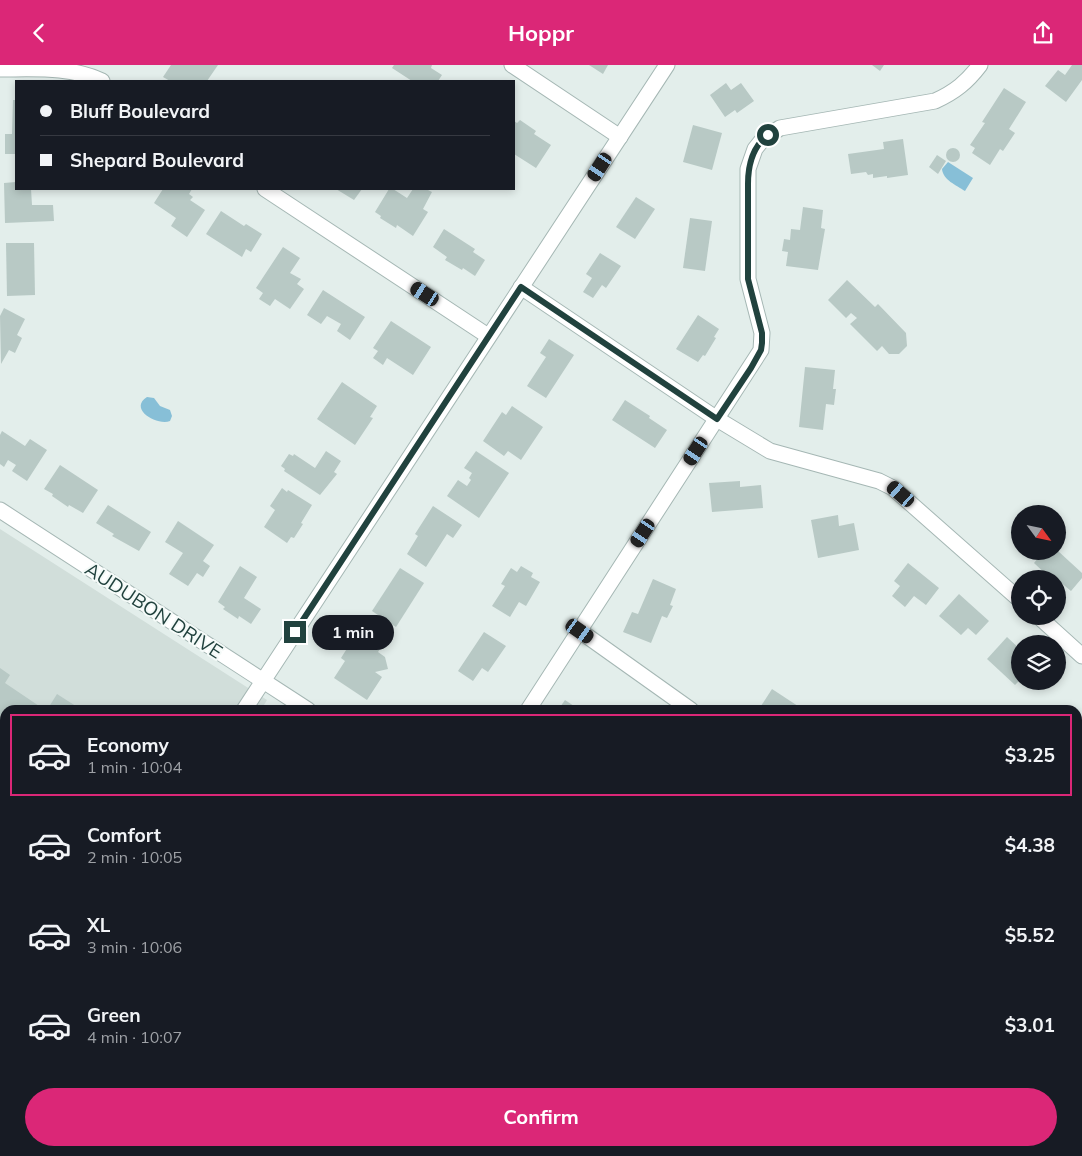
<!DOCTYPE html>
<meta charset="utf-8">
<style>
body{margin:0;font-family:Mulish,sans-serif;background:#20242c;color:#f1f3f6;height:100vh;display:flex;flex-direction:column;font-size:19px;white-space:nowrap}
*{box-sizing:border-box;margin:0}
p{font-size:16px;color:#9ea1a6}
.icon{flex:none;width:28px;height:28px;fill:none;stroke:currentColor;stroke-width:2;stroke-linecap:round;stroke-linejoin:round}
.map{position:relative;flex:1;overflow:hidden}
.details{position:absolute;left:0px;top:640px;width:1082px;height:451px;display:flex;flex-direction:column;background:#171b24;border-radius:15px 15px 0 0;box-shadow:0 2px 8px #0003}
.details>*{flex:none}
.hud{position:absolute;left:15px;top:15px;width:500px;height:110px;border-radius:0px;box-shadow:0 2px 8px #0003;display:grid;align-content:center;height:110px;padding:0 25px;background:#171b24}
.needle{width:32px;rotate:123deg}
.tools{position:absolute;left:1011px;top:440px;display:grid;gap:10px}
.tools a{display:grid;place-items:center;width:55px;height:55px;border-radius:50%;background:#171b24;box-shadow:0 2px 8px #0003;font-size:25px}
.end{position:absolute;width:22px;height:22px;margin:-11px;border:6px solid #21423e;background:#fff;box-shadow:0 0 0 2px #fff}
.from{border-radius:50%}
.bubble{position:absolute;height:35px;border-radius:18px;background:#171b24;box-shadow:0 2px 8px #0003;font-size:16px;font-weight:700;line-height:35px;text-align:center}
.car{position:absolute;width:15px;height:30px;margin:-15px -8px;border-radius:6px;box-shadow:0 0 4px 1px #0007;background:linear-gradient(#222 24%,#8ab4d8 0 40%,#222 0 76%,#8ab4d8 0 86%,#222 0)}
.hud b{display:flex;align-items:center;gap:18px;height:48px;font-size:19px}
.hud b+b{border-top:1px solid #363941}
.hud i{width:12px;height:12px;background:#f1f3f6}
ul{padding:9px 0 0;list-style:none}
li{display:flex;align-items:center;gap:15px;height:82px;margin:0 10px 8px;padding:0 15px;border:2px solid transparent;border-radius:0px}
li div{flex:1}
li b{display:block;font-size:19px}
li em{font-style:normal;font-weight:700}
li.current{border-color:#db2777}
li>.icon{width:45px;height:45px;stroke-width:1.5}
.primary-button{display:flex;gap:10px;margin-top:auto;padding:10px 25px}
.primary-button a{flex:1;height:58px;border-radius:30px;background:#db2777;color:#fff;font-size:20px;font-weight:700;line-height:58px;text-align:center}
header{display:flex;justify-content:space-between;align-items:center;height:65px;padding:0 25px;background:#db2777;color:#fff;font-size:22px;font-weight:700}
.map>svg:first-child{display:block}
.built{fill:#d1deda}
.green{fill:#bbe1cb}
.water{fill:#87bfd7}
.building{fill:#b8c9c5}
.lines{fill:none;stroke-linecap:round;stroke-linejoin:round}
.minor-casing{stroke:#a5b7b4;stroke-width:17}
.minor{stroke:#fff;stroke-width:15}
.route{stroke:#21423e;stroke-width:6}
.labels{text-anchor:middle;stroke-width:4;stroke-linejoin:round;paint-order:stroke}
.street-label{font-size:19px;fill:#21423e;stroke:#f4faf8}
</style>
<header><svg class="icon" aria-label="back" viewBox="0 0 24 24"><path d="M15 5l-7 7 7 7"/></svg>Hoppr<svg class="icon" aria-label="share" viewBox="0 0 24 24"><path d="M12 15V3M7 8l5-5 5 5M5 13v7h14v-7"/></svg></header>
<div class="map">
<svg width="1082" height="1091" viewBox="0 0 1082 1091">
<rect width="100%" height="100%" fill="#e3eeeb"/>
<polygon class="built" points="0,464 267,635 261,645 5,645 5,1000 0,1002"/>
<g class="green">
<polygon points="5,1000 5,1086 367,1086 371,1091 0,1091 0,1002"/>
<polygon points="425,1086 521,1086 520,1091 423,1091"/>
<polygon points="601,1086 788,1086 787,1091 598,1091"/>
</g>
<g class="water">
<path d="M948 97 973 113 965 126C956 120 943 115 942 104Z"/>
<path d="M147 332 154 333 160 341 170 345 172 351 170 356C157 361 128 344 147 332Z"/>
</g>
<g class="building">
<polygon points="171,0 218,0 207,16 170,16 163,12"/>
<polygon points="394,0 432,0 431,3 442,10 438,16 412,16 392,3"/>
<polygon points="589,0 608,0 603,9"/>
<polygon points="872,0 884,0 880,6"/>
<polygon points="1072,0 1082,0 1082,15 1066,37 1045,21 1058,5 1065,10"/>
<polygon points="726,18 731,25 741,18 754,36 737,48 735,45 725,52 710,30"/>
<polygon points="1004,23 1026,37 1009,64 1015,68 1003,86 1000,84 990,100 972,88 975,83 970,80 985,58 982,57"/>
<polygon points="13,35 16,35 16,89 5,89 5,69 12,69"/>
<polygon points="520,55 536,66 534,69 551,80 536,103 514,89 514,56 517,58"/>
<polygon points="693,60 722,68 712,105 683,97"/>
<polygon points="903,74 908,110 887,113 887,111 873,113 873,109 868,110 866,107 851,109 848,89 884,84 883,77"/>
<circle cx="953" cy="90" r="7"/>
<polygon points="937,90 946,96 938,109 929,102"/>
<polygon points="16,117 16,124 31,124 32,140 53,140 54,156 5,158 4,118"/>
<polygon points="163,124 192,124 189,129 193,132 190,135 205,145 187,172 171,161 176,153 154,138"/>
<polygon points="336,124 362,124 354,135"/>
<polygon points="389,124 393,124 407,133 413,124 426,124 432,127 423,144 428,147 413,171 397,160 396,163 380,153 381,151 375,147"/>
<polygon points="636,132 655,144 635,174 616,162"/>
<polygon points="803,142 823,145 821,163 825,164 818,205 786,201 788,187 782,186 784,174 790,175 791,164 800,165"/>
<polygon points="221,146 244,161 246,159 262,169 251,187 246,184 242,192 206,169"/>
<polygon points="690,153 712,156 705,206 683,203"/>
<polygon points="444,164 475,184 473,187 485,195 475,211 463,203 462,205 445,195 447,192 433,182"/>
<polygon points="6,178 34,178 35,230 7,231"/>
<polygon points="283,182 300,193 290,208 301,214 297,219 304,224 290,244 275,234 270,241 259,234 263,228 256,223"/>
<polygon points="600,188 621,201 606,223 602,220 593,233 583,227 592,213 586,209"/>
<polygon points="847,215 875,242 878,239 906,268 907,281 899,289 889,289 882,281 877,286 850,259 857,253 851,248 846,253 828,235"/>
<polygon points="323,225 365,252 350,275 337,266 341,259 327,251 321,259 307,250"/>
<polygon points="4,243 25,254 17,270 22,273 15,288 9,285 1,299 0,251"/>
<polygon points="698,250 719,264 714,272 716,273 705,291 703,290 698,297 676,284"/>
<polygon points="391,256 431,282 413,310 387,293 383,300 373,293 378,286 373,283"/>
<polygon points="549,274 574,290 546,333 527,321 546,292 540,288"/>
<polygon points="805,302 835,305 833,324 836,324 834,340 826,339 823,365 799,362"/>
<polygon points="342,317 377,341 370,352 373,353 355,380 317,354"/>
<polygon points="625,335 650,351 649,353 667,365 655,383 612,355"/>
<polygon points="512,341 543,362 521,395 508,386 504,391 483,376 502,347 506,350"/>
<polygon points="2,366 25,381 30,374 47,385 27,416 12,406 16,400 8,395 4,402 0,399 0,370"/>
<polygon points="326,386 341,396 334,407 337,409 320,430 284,406 285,404 281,401 289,389 293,391 294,389 315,403"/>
<polygon points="476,386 509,408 479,453 447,431 458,415 467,421 471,415 469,413 472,408 464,403"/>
<polygon points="60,400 98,425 83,448 69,440 68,442 52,431 53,429 44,424"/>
<polygon points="740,416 740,422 761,420 763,443 712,447 709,418"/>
<polygon points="282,423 287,427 288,425 312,440 301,458 303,459 294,473 291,472 287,478 264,462 275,445 270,441"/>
<polygon points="108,440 151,467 139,486 112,471 114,469 96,458"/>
<polygon points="433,441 462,460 453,473 447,469 426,502 407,489 418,471 415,469"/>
<polygon points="838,450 839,461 854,458 859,485 818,493 811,455"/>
<polygon points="178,456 214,480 203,496 210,501 203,512 197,508 188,521 169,509 183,488 165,477"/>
<polygon points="1044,486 1058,486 1082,508 1082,513 1071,526 1059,516 1058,518 1058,514 1051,514 1034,498"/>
<polygon points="908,498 939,523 926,540 914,531 905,542 892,531 900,521 894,516"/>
<polygon points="240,501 257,512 244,533 261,544 251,559 239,551 238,554 223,544 225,542 218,537"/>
<polygon points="521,501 533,508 531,512 540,517 526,541 519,537 510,552 492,541 505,521 501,519 511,503 517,507"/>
<polygon points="400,503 424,518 396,562 372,546"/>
<polygon points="653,514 676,524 670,540 673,541 667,553 662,551 651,578 623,567 632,547 638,549"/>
<polygon points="959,529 989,556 976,570 968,563 961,570 939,551"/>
<polygon points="484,567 506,581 488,607 482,603 473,616 458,606"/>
<polygon points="368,572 382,581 378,587 385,592 388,604 375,607 382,612 367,635 334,613 345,596 341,593 353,574 362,581"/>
<polygon points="1007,572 1020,584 1020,615 1015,620 987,594"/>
<polygon points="0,603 10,610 5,618 45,645 5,645 5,681 0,677"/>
<polygon points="772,624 804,645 759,644"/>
<polygon points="57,629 82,645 47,645"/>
<polygon points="565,635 580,645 558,645"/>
<polygon points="1082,701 1082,728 1078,730 1078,703"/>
<polygon points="5,709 5,827 0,835 0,717"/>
<polygon points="1082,856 1082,892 1078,887 1078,859"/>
<polygon points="382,1086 418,1086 415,1091 382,1091 380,1090"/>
</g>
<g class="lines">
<g class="minor-casing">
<g id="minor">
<polyline points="512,0 620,72"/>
<path d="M0 4C35 4 70 1 102 16"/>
<polyline points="265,124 488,271"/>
<polyline points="521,222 717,354 770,386 879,416 893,423 1020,535"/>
<polyline points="0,445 308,645"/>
<polyline points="1038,551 1082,591"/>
<polyline points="580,566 691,645"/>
<polyline points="244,645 667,0"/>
<path d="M528 645 761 285 762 268 748 214V104L755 84 763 74 780 63 935 36C955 27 967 17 980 0"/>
<polyline points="1078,947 1082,953"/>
<polyline points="0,984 5,982"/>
<polyline points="1078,1074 1082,1066"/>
<polyline points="949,1086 956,1091"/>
<polyline points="795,1091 796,1086"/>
<polyline points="1067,1091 1071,1086"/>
</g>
</g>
<use href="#minor" class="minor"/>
</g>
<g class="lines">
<path class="route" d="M295 567 521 222 717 354 751 303 761 285 762 278V268L748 214V119C748 100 752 82 768 70"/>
</g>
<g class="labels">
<g class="street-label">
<text transform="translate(154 545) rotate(33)" y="7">AUDUBON DRIVE</text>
</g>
</g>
</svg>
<div class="tools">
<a><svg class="needle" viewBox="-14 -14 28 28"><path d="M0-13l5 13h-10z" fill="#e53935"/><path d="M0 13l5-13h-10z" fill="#9ea1a6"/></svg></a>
<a><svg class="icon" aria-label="locate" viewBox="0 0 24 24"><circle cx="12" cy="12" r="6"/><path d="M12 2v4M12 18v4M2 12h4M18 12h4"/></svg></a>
<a><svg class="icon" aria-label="layers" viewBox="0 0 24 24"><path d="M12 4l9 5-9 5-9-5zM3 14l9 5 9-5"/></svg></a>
</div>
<i class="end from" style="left:768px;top:70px"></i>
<i class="end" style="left:295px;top:567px"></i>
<div class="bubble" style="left:312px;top:550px;width:82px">1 min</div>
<i class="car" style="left:600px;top:102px;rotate:213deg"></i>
<i class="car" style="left:425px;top:229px;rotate:303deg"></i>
<i class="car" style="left:696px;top:386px;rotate:213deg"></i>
<i class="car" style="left:901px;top:429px;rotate:311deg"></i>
<i class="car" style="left:643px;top:468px;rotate:213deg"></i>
<i class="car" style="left:580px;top:566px;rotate:125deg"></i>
<div class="hud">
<b><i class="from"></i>Bluff Boulevard</b>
<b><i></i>Shepard Boulevard</b>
</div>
<section class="details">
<ul>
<li class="current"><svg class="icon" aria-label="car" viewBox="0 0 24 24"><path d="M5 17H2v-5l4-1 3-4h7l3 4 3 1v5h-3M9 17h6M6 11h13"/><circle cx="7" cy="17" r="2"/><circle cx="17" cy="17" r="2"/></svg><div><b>Economy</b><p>1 min · 10:04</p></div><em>$3.25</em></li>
<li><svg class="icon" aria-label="car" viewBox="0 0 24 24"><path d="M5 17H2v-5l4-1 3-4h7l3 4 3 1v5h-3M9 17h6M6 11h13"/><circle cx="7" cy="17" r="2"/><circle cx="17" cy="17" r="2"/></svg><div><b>Comfort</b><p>2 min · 10:05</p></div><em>$4.38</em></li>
<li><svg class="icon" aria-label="car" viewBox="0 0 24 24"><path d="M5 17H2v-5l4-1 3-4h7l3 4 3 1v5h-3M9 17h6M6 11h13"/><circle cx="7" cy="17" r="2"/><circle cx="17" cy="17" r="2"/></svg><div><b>XL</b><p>3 min · 10:06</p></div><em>$5.52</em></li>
<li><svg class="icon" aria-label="car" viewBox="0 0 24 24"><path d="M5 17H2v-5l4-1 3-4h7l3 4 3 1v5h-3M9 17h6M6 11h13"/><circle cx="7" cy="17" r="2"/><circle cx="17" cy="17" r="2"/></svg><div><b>Green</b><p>4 min · 10:07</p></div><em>$3.01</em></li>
</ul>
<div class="primary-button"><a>Confirm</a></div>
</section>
</div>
